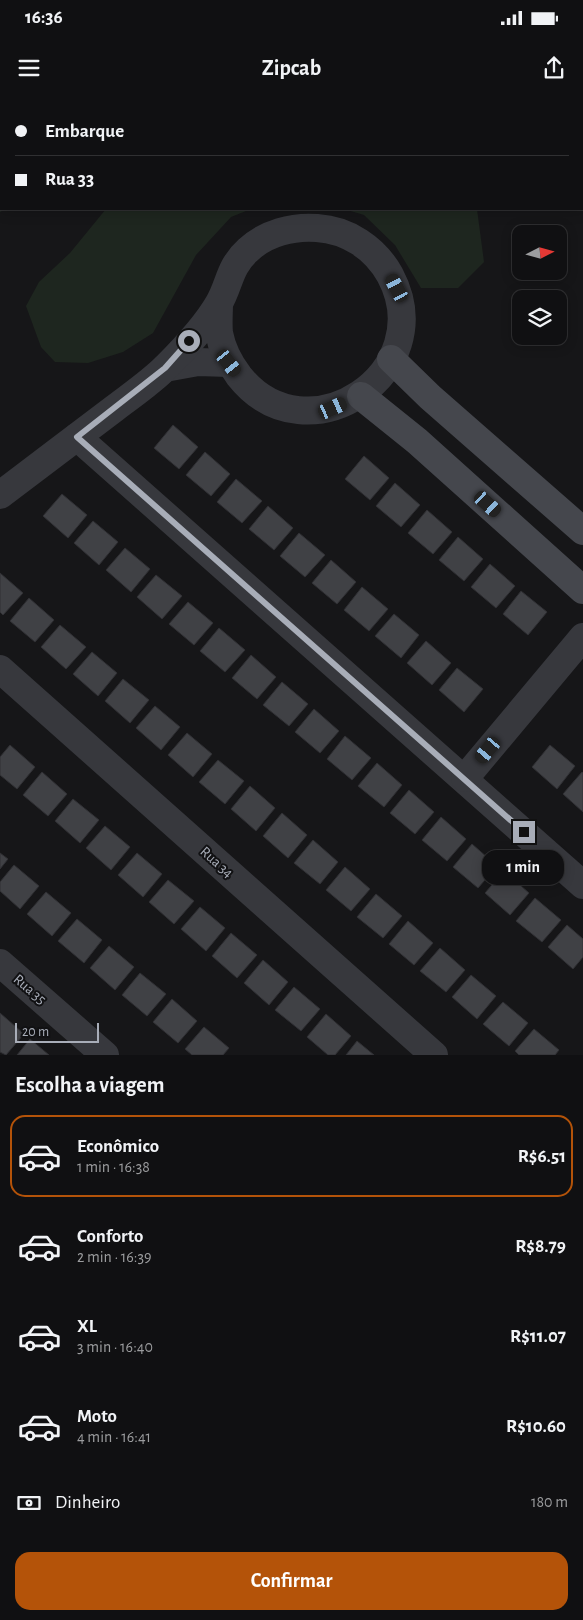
<!DOCTYPE html>
<html lang="pt">
<meta charset="utf-8">
<style>
body{margin:0;font-family:"Alegreya Sans",sans-serif;background:#19191b;color:#f1f3f6;height:100vh;display:flex;flex-direction:column;font-size:19px;white-space:nowrap}
*{box-sizing:border-box;margin:0}
p{font-size:16px;color:#9c9d9f}
.icon{flex:none;width:28px;height:28px;fill:none;stroke:currentColor;stroke-width:2;stroke-linecap:round;stroke-linejoin:round}
.map{position:relative;height:955px;overflow:hidden}
.drawer{display:flex;flex-direction:column;background:#101012;flex:1}
.drawer>*{flex:none}
.guide{position:absolute;left:0px;top:0px;width:584px;height:110px;box-shadow:0 2px 12px #0003,0 0 0 1px #303032;display:grid;align-content:center;height:110px;padding:0 15px;background:#101012}
.needle{width:32px;rotate:84deg}
.buttons{position:absolute;left:512px;top:125px;display:grid;gap:10px}
.buttons a{display:grid;place-items:center;width:55px;height:55px;border-radius:10px;background:#101012;box-shadow:0 2px 12px #0003,0 0 0 1px #303032;font-size:25px}
.scale{position:absolute;left:15px;bottom:12px;width:84px;box-sizing:border-box;padding-left:5px;border:2px solid #a8adb8;border-top:0;font-size:14px;line-height:18px;white-space:nowrap;color:#a8adb8;-webkit-text-stroke:4px #111113;paint-order:stroke}
.end{position:absolute;width:22px;height:22px;margin:-11px;border:6px solid #a8adb8;background:#111;box-shadow:0 0 0 2px #111}
.from{border-radius:50%}
.bubble{position:absolute;height:35px;border-radius:15px;background:#101012;box-shadow:0 2px 12px #0003,0 0 0 1px #303032;font-size:16px;font-weight:700;line-height:35px;text-align:center}
.car{position:absolute;width:15px;height:30px;margin:-15px -8px;border-radius:6px;box-shadow:0 0 4px 1px #0007;background:linear-gradient(#222 24%,#8ab4d8 0 40%,#222 0 76%,#8ab4d8 0 86%,#222 0)}
.guide b{display:flex;align-items:center;gap:18px;height:48px;font-size:19px}
.guide b+b{border-top:1px solid #303032}
.guide i{width:12px;height:12px;background:#f1f3f6}
ul{padding:0;list-style:none}
li{display:flex;align-items:center;gap:15px;height:82px;margin:0 10px 8px;padding:0 5px;border:2px solid transparent;border-radius:15px}
li div{flex:1}
li b{display:block;font-size:19px}
li em{font-style:normal;font-weight:700}
li.current{border-color:#b45309}
li>.icon{width:45px;height:45px;stroke-width:1.5}
h2{padding:0 15px;font-size:22px;line-height:60px}
.pay{display:flex;align-items:center;gap:12px;height:55px;padding:0 15px;font-size:19px}
.pay p{margin-inline-start:auto}
.cta{display:flex;gap:10px;margin-top:auto;padding:10px 15px}
.cta a{flex:1;height:58px;border-radius:15px;background:#b45309;color:#fff;font-size:20px;font-weight:700;line-height:58px;text-align:center}
.status{display:flex;justify-content:space-between;align-items:center;height:35px;padding:0 25px;background:#101012;direction:ltr}
.status svg{height:14px;fill:currentColor}
header{display:flex;justify-content:space-between;align-items:center;height:65px;padding:0 15px;background:#101012;font-size:22px;font-weight:700}
.map>svg:first-child{display:block}
.green{fill:#1e261f}
.building{fill:#404145;stroke:#303034}
.lines{fill:none;stroke-linecap:round;stroke-linejoin:round}
.street{stroke:#37383d;stroke-width:28}
.secondary{stroke:#45474d;stroke-width:28}
.route{stroke:#a8adb8;stroke-width:6}
.labels{text-anchor:middle;stroke-width:4;stroke-linejoin:round;paint-order:stroke}
.street-label{font-size:15px;fill:#a8adb8;stroke:#111113}
</style>
<div class="status"><b>16:36</b><svg viewBox="0 0 49 12"><path d="M0 12V9h3v3zM5 12V6h3v6zM10 12V3h3v9zM15 12V0h3v12zM26 1h20v11H26zM47 4h2v5h-2z"/></svg></div>
<header><svg class="icon" aria-label="menu" viewBox="0 0 24 24"><path d="M4 6h16M4 12h16M4 18h16"/></svg>Zipcab<svg class="icon" aria-label="share" viewBox="0 0 24 24"><path d="M12 15V3M7 8l5-5 5 5M5 13v7h14v-7"/></svg></header>
<div class="map">
<svg width="583" height="955" viewBox="0 0 583 955">
<rect width="100%" height="100%" fill="#161618"/>
<g class="green">
<polygon points="0,0 445,0 446,1 1,1 1,109 6,109 0,112"/>
<polygon points="106,109 251,109 231,117 196,155 153,233 123,252 88,263 55,262 41,247 26,206 39,182 70,153"/>
<polygon points="344,109 477,109 484,162 458,188 421,188 395,145 364,115"/>
</g>
<g class="building">
<polygon points="173,325 198,347 179,369 154,348"/>
<polygon points="205,352 230,374 211,396 186,375"/>
<polygon points="364,356 389,378 370,400 345,379"/>
<polygon points="236,379 262,401 242,423 217,402"/>
<polygon points="395,383 420,405 401,427 376,406"/>
<polygon points="62,394 87,415 68,438 43,416"/>
<polygon points="268,406 293,428 274,450 249,429"/>
<polygon points="427,410 452,432 433,454 408,433"/>
<polygon points="93,421 118,442 99,465 74,443"/>
<polygon points="299,433 325,455 305,477 280,456"/>
<polygon points="458,437 483,459 464,481 439,460"/>
<polygon points="125,448 150,469 131,492 106,470"/>
<polygon points="331,460 356,482 337,504 312,483"/>
<polygon points="490,464 515,486 496,508 471,487"/>
<polygon points="0,473 23,493 3,515 0,512"/>
<polygon points="156,475 182,496 162,519 137,497"/>
<polygon points="362,487 388,509 369,531 344,510"/>
<polygon points="521,491 547,512 528,535 503,514"/>
<polygon points="29,498 54,520 35,542 10,521"/>
<polygon points="188,502 213,523 194,545 169,524"/>
<polygon points="394,514 419,535 401,558 375,536"/>
<polygon points="60,525 86,547 66,569 41,547"/>
<polygon points="219,528 245,550 225,572 200,551"/>
<polygon points="426,541 451,563 432,585 407,563"/>
<polygon points="92,552 117,573 98,596 73,574"/>
<polygon points="251,555 276,577 257,599 232,578"/>
<polygon points="457,568 483,589 464,612 439,590"/>
<polygon points="123,579 149,600 130,623 105,601"/>
<polygon points="282,582 308,604 289,626 263,605"/>
<polygon points="155,606 180,627 161,650 136,628"/>
<polygon points="314,609 339,631 320,653 295,632"/>
<polygon points="187,633 212,654 193,677 168,655"/>
<polygon points="345,636 371,658 352,680 327,659"/>
<polygon points="10,645 35,667 17,689 0,675 0,657"/>
<polygon points="550,645 575,666 557,689 532,667"/>
<polygon points="218,660 244,681 225,704 199,682"/>
<polygon points="377,663 402,685 384,707 358,686"/>
<polygon points="42,672 67,694 48,716 23,695"/>
<polygon points="582,672 583,673 583,712 563,694"/>
<polygon points="250,686 275,708 256,731 231,709"/>
<polygon points="409,690 434,712 415,734 390,713"/>
<polygon points="73,699 99,720 80,743 55,721"/>
<polygon points="282,713 307,735 288,758 263,736"/>
<polygon points="441,717 466,739 447,761 422,740"/>
<polygon points="105,726 130,747 111,770 86,748"/>
<polygon points="313,740 338,762 320,784 294,763"/>
<polygon points="472,744 497,766 478,788 453,767"/>
<polygon points="0,753 8,759 0,769"/>
<polygon points="137,753 162,774 143,797 118,775"/>
<polygon points="14,765 39,786 20,809 0,791 0,782"/>
<polygon points="345,767 370,789 351,811 326,790"/>
<polygon points="504,771 529,793 510,815 485,793"/>
<polygon points="168,780 194,801 174,824 149,802"/>
<polygon points="46,792 71,813 52,836 27,814"/>
<polygon points="376,794 402,816 383,838 357,817"/>
<polygon points="535,798 561,820 542,842 516,821"/>
<polygon points="200,807 225,828 206,851 181,829"/>
<polygon points="77,819 102,840 84,863 58,841"/>
<polygon points="408,821 433,843 414,865 389,844"/>
<polygon points="567,825 583,839 583,857 573,869 548,847"/>
<polygon points="231,833 257,855 237,878 212,856"/>
<polygon points="109,846 134,867 115,890 90,868"/>
<polygon points="440,848 465,870 446,892 420,871"/>
<polygon points="263,860 288,882 269,905 244,883"/>
<polygon points="140,873 166,894 147,916 122,895"/>
<polygon points="471,875 496,896 477,919 452,897"/>
<polygon points="294,887 320,909 301,931 275,910"/>
<polygon points="172,899 197,921 178,943 153,922"/>
<polygon points="503,902 528,923 509,946 483,924"/>
<polygon points="0,913 24,934 6,955 0,952"/>
<polygon points="326,914 351,936 335,955 328,955 307,937"/>
<polygon points="204,927 229,948 223,955 192,955 185,949"/>
<polygon points="534,929 559,950 555,955 519,955 515,951"/>
<polygon points="30,939 49,955 17,955"/>
<polygon points="357,941 374,955 346,955"/>
</g>
<g class="lines">
<g class="street">
<polyline points="165,268 198,262 229,263"/>
<polyline points="77,337 583,785"/>
<path d="M0 395C38 366 77 337 115 308 132 295 151 282 166 267 183 250 207 224 219 203 230 184 229 167 248 150 266 133 293 126 317 128 348 130 375 148 390 175 442 272 307 362 239 276 230 264 222 249 219 233 218 224 219 212 219 203"/>
<polyline points="0,569 434,955"/>
<polyline points="465,678 583,537"/>
<polyline points="0,863 105,955"/>
</g>
<g class="secondary">
<polyline points="391,259 430,297 583,431"/>
<polyline points="361,296 417,341 583,490"/>
</g>
</g>
<g class="lines">
<polyline class="route" points="189,241 165,268 77,337 524,732"/>
</g>
<g class="labels">
<g class="street-label">
<text transform="translate(217 762) rotate(42)" y="5">Rua 34</text>
<text transform="translate(30 889) rotate(41)" y="5">Rua 35</text>
</g>
</g>
</svg>
<div class="buttons">
<a><svg class="needle" viewBox="-14 -14 28 28"><path d="M0-13l5 13h-10z" fill="#e53935"/><path d="M0 13l5-13h-10z" fill="#9c9d9f"/></svg></a>
<a><svg class="icon" aria-label="layers" viewBox="0 0 24 24"><path d="M12 4l9 5-9 5-9-5zM3 14l9 5 9-5"/></svg></a>
</div>
<div class="scale">20 m</div>
<i class="end from" style="left:189px;top:241px"></i>
<i class="end" style="left:524px;top:732px"></i>
<div class="bubble" style="left:482px;top:750px;width:82px">1 min</div>
<i class="car" style="left:397px;top:188px;rotate:332deg"></i>
<i class="car" style="left:229px;top:263px;rotate:142deg"></i>
<i class="car" style="left:333px;top:308px;rotate:66deg"></i>
<i class="car" style="left:488px;top:404px;rotate:132deg"></i>
<i class="car" style="left:488px;top:650px;rotate:220deg"></i>
<div class="guide">
<b><i class="from"></i>Embarque</b>
<b><i></i>Rua 33</b>
</div>
</div>
<section class="drawer">
<h2>Escolha a viagem</h2>
<ul>
<li class="current"><svg class="icon" aria-label="car" viewBox="0 0 24 24"><path d="M5 17H2v-5l4-1 3-4h7l3 4 3 1v5h-3M9 17h6M6 11h13"/><circle cx="7" cy="17" r="2"/><circle cx="17" cy="17" r="2"/></svg><div><b>Econômico</b><p>1 min · 16:38</p></div><em>R$6.51</em></li>
<li><svg class="icon" aria-label="car" viewBox="0 0 24 24"><path d="M5 17H2v-5l4-1 3-4h7l3 4 3 1v5h-3M9 17h6M6 11h13"/><circle cx="7" cy="17" r="2"/><circle cx="17" cy="17" r="2"/></svg><div><b>Conforto</b><p>2 min · 16:39</p></div><em>R$8.79</em></li>
<li><svg class="icon" aria-label="car" viewBox="0 0 24 24"><path d="M5 17H2v-5l4-1 3-4h7l3 4 3 1v5h-3M9 17h6M6 11h13"/><circle cx="7" cy="17" r="2"/><circle cx="17" cy="17" r="2"/></svg><div><b>XL</b><p>3 min · 16:40</p></div><em>R$11.07</em></li>
<li><svg class="icon" aria-label="car" viewBox="0 0 24 24"><path d="M5 17H2v-5l4-1 3-4h7l3 4 3 1v5h-3M9 17h6M6 11h13"/><circle cx="7" cy="17" r="2"/><circle cx="17" cy="17" r="2"/></svg><div><b>Moto</b><p>4 min · 16:41</p></div><em>R$10.60</em></li>
</ul>
<div class="pay"><svg class="icon" aria-label="cash" viewBox="0 0 24 24"><path d="M3 7h18v10H3z"/><circle cx="12" cy="12" r="2"/></svg>Dinheiro<p>180 m</p></div>
<div class="cta"><a>Confirmar</a></div>
</section>
